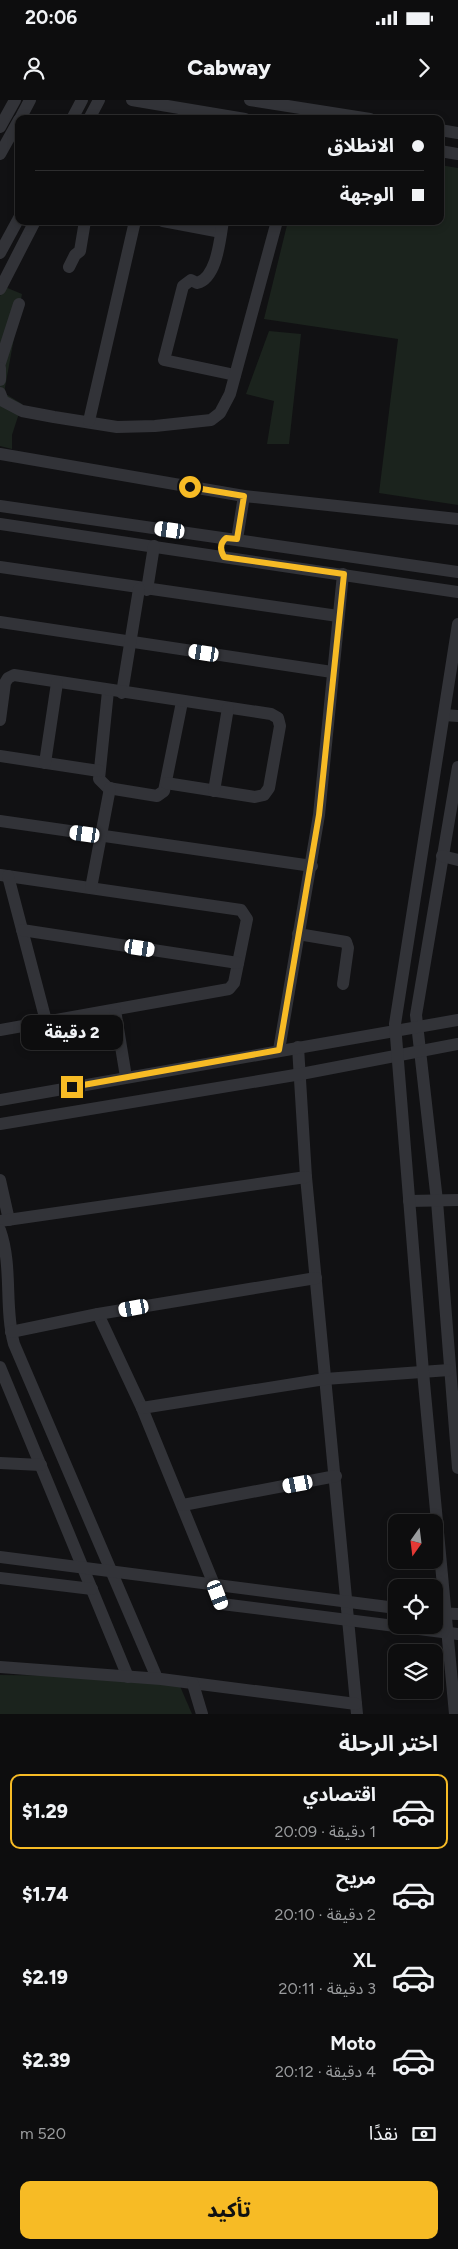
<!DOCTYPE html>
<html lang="ar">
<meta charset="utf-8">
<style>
body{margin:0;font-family:Figtree,"Noto Sans Arabic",sans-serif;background:#161617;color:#f1f3f6;direction:rtl;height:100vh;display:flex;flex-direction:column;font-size:19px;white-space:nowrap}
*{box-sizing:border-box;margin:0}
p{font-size:16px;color:#9a9c9e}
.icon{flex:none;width:28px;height:28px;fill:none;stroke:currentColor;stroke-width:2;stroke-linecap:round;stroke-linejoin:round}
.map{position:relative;height:1614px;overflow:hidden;direction:ltr}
.side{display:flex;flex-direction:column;background:#0d0d0e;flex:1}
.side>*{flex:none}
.guide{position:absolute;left:15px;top:15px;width:429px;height:110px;border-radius:10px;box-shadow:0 2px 8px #0003,0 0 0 1px #2d2d2e;direction:rtl;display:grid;align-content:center;height:110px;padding:0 20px;background:#0d0d0e}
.needle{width:32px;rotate:194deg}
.buttons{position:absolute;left:388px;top:1414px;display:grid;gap:10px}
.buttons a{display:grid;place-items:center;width:55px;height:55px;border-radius:10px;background:#0d0d0e;box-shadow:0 2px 8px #0003,0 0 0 1px #2d2d2e;font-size:25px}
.end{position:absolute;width:22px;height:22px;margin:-11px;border:6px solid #f7bb25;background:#111;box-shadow:0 0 0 2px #111}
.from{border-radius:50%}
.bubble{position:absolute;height:35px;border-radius:10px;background:#0d0d0e;box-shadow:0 2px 8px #0003,0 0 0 1px #2d2d2e;font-size:16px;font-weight:800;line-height:35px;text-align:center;direction:rtl}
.car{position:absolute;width:15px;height:30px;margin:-15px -8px;border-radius:6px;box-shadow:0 0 4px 1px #0007;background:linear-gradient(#fff 24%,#345 0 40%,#fff 0 76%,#345 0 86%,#fff 0)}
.guide b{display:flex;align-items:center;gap:18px;height:48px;font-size:19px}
.guide b+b{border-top:1px solid #2d2d2e}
.guide i{width:12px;height:12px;background:#f1f3f6}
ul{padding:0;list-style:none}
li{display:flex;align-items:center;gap:15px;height:75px;margin:0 10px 8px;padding:0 10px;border:2px solid transparent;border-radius:10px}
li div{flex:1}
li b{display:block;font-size:19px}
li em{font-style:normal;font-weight:800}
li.on{border-color:#f7bb25}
li>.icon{width:45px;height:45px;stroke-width:1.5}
h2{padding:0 20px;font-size:22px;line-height:60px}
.pay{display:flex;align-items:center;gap:12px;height:55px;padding:0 20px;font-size:19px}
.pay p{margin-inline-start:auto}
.action{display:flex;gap:10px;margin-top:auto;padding:10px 20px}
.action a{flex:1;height:58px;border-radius:10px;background:#f7bb25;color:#111;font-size:20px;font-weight:800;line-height:58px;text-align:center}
.status{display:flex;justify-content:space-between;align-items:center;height:35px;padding:0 25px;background:#0d0d0e;direction:ltr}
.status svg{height:14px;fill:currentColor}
header{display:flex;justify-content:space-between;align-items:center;height:65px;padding:0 20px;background:#0d0d0e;font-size:22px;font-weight:800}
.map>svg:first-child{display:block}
.green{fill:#1b231d}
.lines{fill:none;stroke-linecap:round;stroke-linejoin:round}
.minor{stroke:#323338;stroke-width:12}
.route{stroke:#f7bb25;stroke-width:6}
</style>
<div class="status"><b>20:06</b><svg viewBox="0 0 49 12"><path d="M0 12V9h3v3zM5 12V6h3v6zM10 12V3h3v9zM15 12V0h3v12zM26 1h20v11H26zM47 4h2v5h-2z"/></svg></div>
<header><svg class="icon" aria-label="forward" viewBox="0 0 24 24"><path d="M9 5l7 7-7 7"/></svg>Cabway<svg class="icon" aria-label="person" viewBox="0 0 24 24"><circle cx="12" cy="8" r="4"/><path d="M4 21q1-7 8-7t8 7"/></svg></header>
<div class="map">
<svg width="458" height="1614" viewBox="0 0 458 1614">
<rect width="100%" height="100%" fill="#111113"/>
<g class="green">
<polygon points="440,65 458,68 458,405 379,393 398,239 264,219 288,121 440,121"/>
<polygon points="5,187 22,194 4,293 22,304 12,335 12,349 0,346 0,196"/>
<polygon points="269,231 301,234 289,344 267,344 274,301 246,294"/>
<polygon points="0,1575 176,1577 192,1614 0,1614"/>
</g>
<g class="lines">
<g class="minor">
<polyline points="132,0 245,19"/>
<polyline points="250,0 370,19"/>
<polyline points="20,19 30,0"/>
<polyline points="72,19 82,0"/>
<polyline points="89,19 99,0"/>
<polyline points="0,27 15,0"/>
<polyline points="440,30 458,33"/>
<polyline points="440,51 458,54"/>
<polyline points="0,54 19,20"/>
<polyline points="163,121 221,132"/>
<path d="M223 121C220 139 217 178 197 183L191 180 183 186 164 260 235 275"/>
<polyline points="0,153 19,118"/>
<polyline points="69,167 75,155 80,151 85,121"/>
<polyline points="0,189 35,121"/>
<polyline points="0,263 19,204"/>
<polyline points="0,268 0,280"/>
<polyline points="0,293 3,301 22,311 54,317 117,327 155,326 211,320 220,313 230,294 277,121"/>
<polyline points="89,321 135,121"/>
<polyline points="0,354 244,396 458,419"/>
<polyline points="0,406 458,472"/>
<polyline points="0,424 458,492"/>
<polyline points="237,439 244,396"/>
<polyline points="0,467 338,516"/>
<polyline points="147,490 154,446"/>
<polyline points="0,522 332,572"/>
<polyline points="108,591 99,679 108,688 157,696 164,691 182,602"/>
<polyline points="122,593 139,489"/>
<polyline points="444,615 458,616"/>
<polyline points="0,620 5,583 8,578 14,575 271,614 278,618 280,626 269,688 264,695 255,697 166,683"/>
<polyline points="0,656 99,671"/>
<polyline points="45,663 57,583"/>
<polyline points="458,667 416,915 437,1101 458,1368"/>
<polyline points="214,691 228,608"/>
<polyline points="0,721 312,766"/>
<polyline points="442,756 458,760"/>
<polyline points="0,775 241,810 247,819 234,883 229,889 0,930"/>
<polyline points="8,776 46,921"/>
<polyline points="91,788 110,688"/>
<polyline points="22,830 238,863"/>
<polyline points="298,834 346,842 348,848 343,884"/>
<polyline points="115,910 126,977"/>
<polyline points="298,947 306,1077 357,1614"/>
<polyline points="279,950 319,715 343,474"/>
<polyline points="0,1000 458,920"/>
<polyline points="0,1024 301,974 458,944"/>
<polyline points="0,1080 9,1120"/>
<polyline points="409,1101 458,1100"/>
<polyline points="0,1121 306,1077"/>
<path d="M0 1130C13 1167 4 1207 14 1244L157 1578"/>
<polyline points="98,1214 142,1308 222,1504 458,1534"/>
<polyline points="11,1232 98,1214 316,1178"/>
<polyline points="0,1267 128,1577"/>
<polyline points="142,1308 325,1279 449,1270"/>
<polyline points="0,1363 41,1365"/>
<polyline points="183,1405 336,1376"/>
<polyline points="0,1457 396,1508"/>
<polyline points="0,1478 92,1489"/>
<polyline points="434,1513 458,1514"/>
<polyline points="0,1567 161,1579 356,1604"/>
<polyline points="193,1584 202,1614"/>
<polyline points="455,1614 423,1272 395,924 458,524"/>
</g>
</g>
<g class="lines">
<path class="route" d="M72 987 279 950 319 715 344 474 224 457C220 450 220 443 226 438L237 439 244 396 190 387"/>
</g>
</svg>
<div class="buttons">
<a><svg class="needle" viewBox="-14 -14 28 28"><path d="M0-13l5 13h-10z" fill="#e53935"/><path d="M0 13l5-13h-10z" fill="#9a9c9e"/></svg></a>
<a><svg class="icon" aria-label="locate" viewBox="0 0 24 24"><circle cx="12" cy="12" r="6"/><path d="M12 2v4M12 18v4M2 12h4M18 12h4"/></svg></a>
<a><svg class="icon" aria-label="layers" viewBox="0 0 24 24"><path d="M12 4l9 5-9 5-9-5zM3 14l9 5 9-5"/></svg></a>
</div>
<i class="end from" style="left:190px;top:387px"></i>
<i class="end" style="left:72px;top:987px"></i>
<div class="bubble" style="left:21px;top:915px;width:102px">2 دقيقة</div>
<i class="car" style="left:170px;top:430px;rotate:278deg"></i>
<i class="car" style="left:204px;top:553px;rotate:279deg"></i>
<i class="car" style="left:85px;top:734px;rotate:278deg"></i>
<i class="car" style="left:140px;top:848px;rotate:99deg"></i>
<i class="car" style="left:134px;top:1208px;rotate:260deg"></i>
<i class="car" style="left:298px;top:1384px;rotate:259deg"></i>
<i class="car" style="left:218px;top:1495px;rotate:159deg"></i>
<div class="guide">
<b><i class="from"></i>الانطلاق</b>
<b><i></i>الوجهة</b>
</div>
</div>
<section class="side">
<h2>اختر الرحلة</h2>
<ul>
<li class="on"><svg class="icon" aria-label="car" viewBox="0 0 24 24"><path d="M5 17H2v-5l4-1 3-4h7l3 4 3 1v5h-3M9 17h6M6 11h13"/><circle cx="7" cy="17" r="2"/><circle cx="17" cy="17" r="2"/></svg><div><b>اقتصادي</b><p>1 دقيقة · 20:09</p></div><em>$1.29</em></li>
<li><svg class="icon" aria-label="car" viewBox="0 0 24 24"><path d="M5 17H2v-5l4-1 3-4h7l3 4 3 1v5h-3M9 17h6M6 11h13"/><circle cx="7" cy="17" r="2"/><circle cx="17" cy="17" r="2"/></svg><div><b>مريح</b><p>2 دقيقة · 20:10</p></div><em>$1.74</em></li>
<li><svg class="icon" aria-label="car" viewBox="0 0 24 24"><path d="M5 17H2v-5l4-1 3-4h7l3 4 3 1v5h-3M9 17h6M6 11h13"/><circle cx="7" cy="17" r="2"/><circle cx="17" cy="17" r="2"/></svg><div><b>XL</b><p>3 دقيقة · 20:11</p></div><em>$2.19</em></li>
<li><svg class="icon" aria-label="car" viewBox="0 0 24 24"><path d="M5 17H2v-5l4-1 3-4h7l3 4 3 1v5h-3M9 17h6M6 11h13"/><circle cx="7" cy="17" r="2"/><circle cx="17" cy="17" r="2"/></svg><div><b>Moto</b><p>4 دقيقة · 20:12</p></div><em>$2.39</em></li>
</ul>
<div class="pay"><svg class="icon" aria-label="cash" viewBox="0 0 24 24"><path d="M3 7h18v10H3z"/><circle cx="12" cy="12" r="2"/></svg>نقدًا<p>520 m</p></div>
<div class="action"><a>تأكيد</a></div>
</section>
